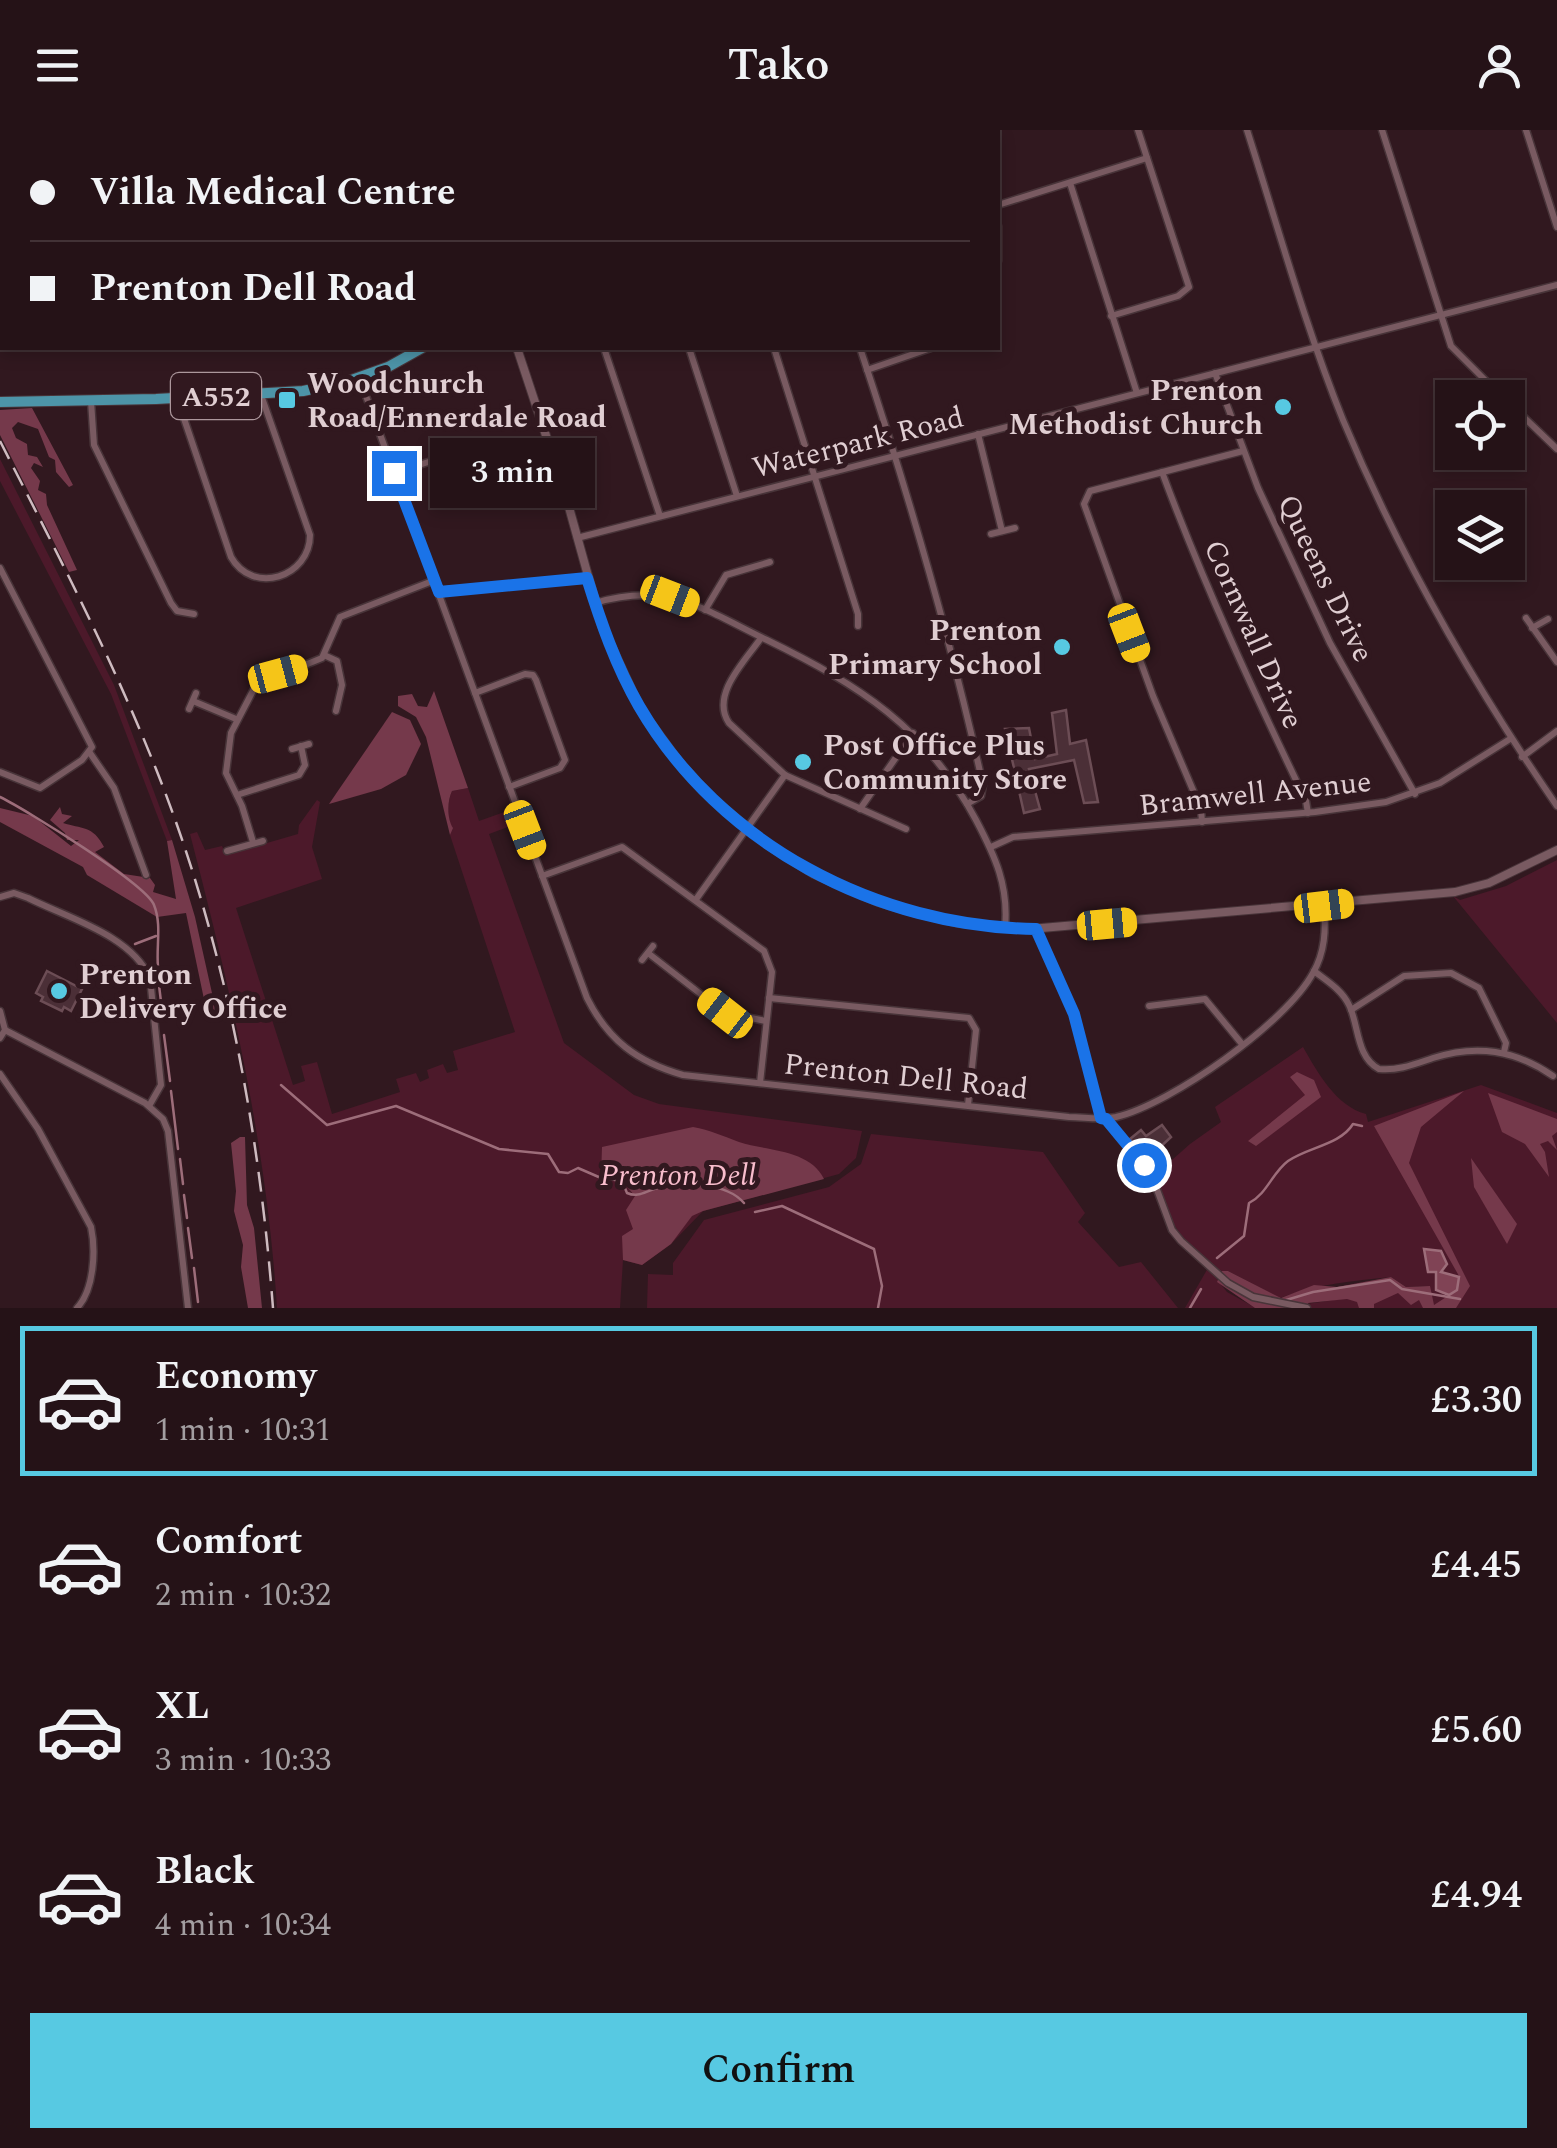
<!DOCTYPE html>
<meta charset="utf-8">
<style>
body{margin:0;font-family:Spectral,serif;background:#312024;color:#f1f3f6;height:100vh;display:flex;flex-direction:column;font-size:38px;white-space:nowrap}
*{box-sizing:border-box;margin:0}
p{font-size:32px;color:#a39ea1}
.icon{flex:none;width:55px;height:55px;fill:none;stroke:currentColor;stroke-width:2;stroke-linecap:round;stroke-linejoin:round}
.map{position:relative;height:1178px;overflow:hidden}
.drawer{display:flex;flex-direction:column;background:#251217;flex:1}
.drawer>*{flex:none}
.hud{position:absolute;left:0px;top:0px;width:1000px;height:220px;box-shadow:0 5px 15px #0003,0 0 0 2px #423236;display:grid;align-content:center;height:220px;padding:0 30px;background:#251217}
.fabs{position:absolute;left:1435px;top:250px;display:grid;gap:20px}
.fabs a{display:grid;place-items:center;width:90px;height:90px;border-radius:0px;background:#251217;box-shadow:0 5px 15px #0003,0 0 0 2px #423236;font-size:50px}
.end{position:absolute;width:45px;height:45px;margin:-22px;border:12px solid #1a73e8;background:#fff;box-shadow:0 0 0 5px #fff}
.from{border-radius:50%}
.bubble{position:absolute;height:70px;border-radius:0px;background:#251217;box-shadow:0 5px 15px #0003,0 0 0 2px #423236;font-size:32px;font-weight:600;line-height:70px;text-align:center}
.car{position:absolute;width:30px;height:60px;margin:-30px -15px;border-radius:12px;box-shadow:0 0 8px 2px #0007;background:linear-gradient(#f5c518 24%,#345 0 40%,#f5c518 0 76%,#345 0 86%,#f5c518 0)}
.hud b{display:flex;align-items:center;gap:35px;height:95px;font-size:38px}
.hud b+b{border-top:2px solid #423236}
.hud i{width:25px;height:25px;background:#f1f3f6}
ul{padding:18px 0 0;list-style:none}
li{display:flex;align-items:center;gap:30px;height:150px;margin:0 20px 15px;padding:0 10px;border:5px solid transparent;border-radius:0px}
li div{flex:1}
li b{display:block;font-size:38px}
li em{font-style:normal;font-weight:600}
li.selected{border-color:#57c9e2}
li>.icon{width:90px;height:90px;stroke-width:1.5}
.button{display:flex;gap:20px;margin-top:auto;padding:20px 30px}
.button a{flex:1;height:115px;border-radius:0px;background:#57c9e2;color:#111;font-size:40px;font-weight:600;line-height:115px;text-align:center}
header{display:flex;justify-content:space-between;align-items:center;height:130px;padding:0 30px;background:#251217;font-size:45px;font-weight:600}
.map>svg:first-child{display:block}
.green{fill:#4c192a}
.forest{fill:#75394b}
.water{fill:#804355;stroke:#9d6d7a;stroke-width:2.5}
.lines{fill:none;stroke-linecap:round;stroke-linejoin:round}
.stream{stroke:#9d6d7a;stroke-width:2.5}
.building{fill:#4b2f37;stroke:#6c4d55;stroke-width:2.5}
.minor-casing{stroke:#483439;stroke-width:9}
.tertiary-casing{stroke:#483439;stroke-width:10}
.trunk-casing{stroke:#483439;stroke-width:12}
.minor{stroke:#795a61;stroke-width:6}
.tertiary{stroke:#795a61;stroke-width:8}
.trunk{stroke:#4d94a8;stroke-width:10}
.rail{stroke:#cebbc0;stroke-width:2.5;stroke-dasharray:20 10;stroke-linecap:butt}
.route{stroke:#1a73e8;stroke-width:12}
.poi-dot{fill:#57c9e2;stroke:#31181f;stroke-width:4}
.labels{text-anchor:middle;stroke-width:10;stroke-linejoin:round;paint-order:stroke}
.shield{fill:#31181f;stroke:#ac979c;stroke-width:2.5}
.shield-label{font-size:28px;font-weight:bold;fill:#e0ced2}
.poi-label{font-size:30px;font-weight:bold;fill:#e0ced2;stroke:#31181f;text-anchor:start}
.street-label{font-size:30px;fill:#e0ced2;stroke:#31181f}
.park-label{font-size:30px;font-style:italic;fill:#f8bdcc;stroke:#31181f}
</style>
<header><svg class="icon" aria-label="menu" viewBox="0 0 24 24"><path d="M4 6h16M4 12h16M4 18h16"/></svg>Tako<svg class="icon" aria-label="person" viewBox="0 0 24 24"><circle cx="12" cy="8" r="4"/><path d="M4 21q1-7 8-7t8 7"/></svg></header>
<div class="map">
<svg width="1557" height="1178" viewBox="0 0 1557 1178">
<rect width="100%" height="100%" fill="#31181f"/>
<g class="green">
<polygon points="0,329 114,555 172,710 167,711 111,564 0,351"/>
<path d="M468 658 479 691 516 678 521 692 489 704 564 913 634 965 659 974 862 1001 856 1028 839 1044 703 1081 671 1114 642 1135 623 1130 620 1178H277C267 1016 231 861 190 704L197 702 205 720 222 716 226 725 298 704 299 695 317 670 320 672 312 717 322 749 236 778 293 955 305 951 301 936 317 932 332 984 400 962 396 949 416 943 420 952 429 948 427 940 443 934 447 943 458 940 453 921 515 902 450 705 452 698C447 689 447 671 452 661Z"/>
<polygon points="1557,730 1557,893 1453,766 1460,770 1506,756"/>
<path d="M1303 917C1318 943 1336 976 1366 984L1368 992 1481 955 1557 983V1178H1279L1430 1156 1406 1157 1391 1147C1352 1151 1317 1154 1280 1168L1228 1141H1219C1175 1103 1173 1100 1155 1045L1190 1014 1221 992 1215 977Z"/>
<polygon points="871,1004 1043,1022 1085,1083 1078,1092 1119,1137 1141,1132 1178,1178 647,1178 648,1144 673,1145 673,1133 704,1090 829,1057 861,1034"/>
<polygon points="1208,1138 1227,1162 1256,1178 1185,1178"/>
</g>
<g class="forest">
<polygon points="32,278 73,355 69,357 56,342 55,330 49,327 38,299 18,292 12,298 16,308 27,314 28,325 37,327 43,337 34,333 31,338 40,351 38,360 46,364 47,375 77,440 69,442 0,305 0,280"/>
<path d="M434 561 468 658 452 661C447 671 447 689 453 698L450 705 426 607 416 587 398 576V566L412 564 418 576 427 577Z"/>
<polygon points="392,582 410,590 421,614 406,645 381,659 329,674"/>
<path d="M60 677 62 684 72 686 63 693C81 699 93 695 104 717L95 722 124 744 150 748 155 755 153 762 176 769 167 711 172 710 195 787 216 881 205 874 186 783 157 787 87 745 83 737 0 692V678L33 686 71 716 79 710H67L65 703 50 690Z"/>
<polygon points="1297,942 1314,950 1321,967 1256,1016 1248,1011 1305,965 1290,947"/>
<polygon points="1464,961 1421,997 1409,1033 1470,1156 1456,1178 1423,1178 1419,1170 1411,1175 1398,1163 1374,1174 1374,1178 1359,1178 1357,1172 1347,1169 1308,1173 1310,1178 1255,1178 1217,1152 1222,1141 1228,1141 1281,1168 1314,1155 1337,1157 1391,1147 1406,1157 1430,1156 1434,1175 1457,1160 1459,1146 1374,996"/>
<polygon points="1488,963 1557,989 1557,1002 1552,1006 1557,1020 1548,1011 1540,1014 1545,1022 1549,1047 1525,1014 1502,1002"/>
<path d="M693 997C710 1000 723 1006 739 1012 766 1021 810 1019 824 1049L703 1081 692 1086 671 1114 642 1135 623 1130 622 1106 633 1099 626 1080 635 1066 622 1051 601 1048 602 1017Z"/>
<polygon points="240,1007 245,1007 247,1075 254,1098 262,1178 248,1178 241,1137 243,1115 234,1081 236,1061 231,1013"/>
<polygon points="1471,1028 1517,1094 1507,1114 1474,1057"/>
</g>
<polygon class="water" points="1424,1119 1441,1121 1447,1134 1441,1142 1459,1147 1457,1160 1449,1165 1436,1160 1436,1142 1428,1142"/>
<g class="lines">
<g class="stream">
<path d="M0 667C25 679 146 754 154 775 162 795 156 816 158 837"/>
<polyline points="135,814 156,806"/>
<polyline points="158,847 162,880"/>
<polyline points="164,905 170,951"/>
<path d="M281 955 327 995 396 976 499 1019 548 1024 559 1042 568 1043 578 1038 601 1048 622 1051 627 1063C639 1068 645 1061 658 1058 683 1052 726 1052 744 1073"/>
<polyline points="171,961 178,1019"/>
<polyline points="180,1029 183,1054"/>
<polyline points="184,1065 187,1088"/>
<polyline points="755,1082 782,1076 874,1119 882,1156 878,1178"/>
<polyline points="188,1098 192,1128"/>
<path d="M1217 1128 1244 1106 1249 1073C1267 1064 1272 1043 1288 1031 1308 1017 1340 1015 1353 994L1362 996"/>
<polyline points="194,1138 198,1172"/>
<polyline points="1283,1171 1313,1162 1390,1150 1402,1159 1460,1169"/>
<polyline points="1190,1178 1201,1159"/>
</g>
</g>
<g class="building">
<polygon points="1066,580 1070,614 1086,610 1098,672 1084,673 1074,630 1029,639 1040,679 1024,683 1017,652 1012,653 1009,639 1014,638 1005,599 1029,598 1035,629 1057,624 1052,583"/>
<polygon points="47,841 82,859 71,881 64,877 62,881 41,871 43,867 36,863"/>
<polygon points="1162,995 1171,1007 1157,1020 1167,1032 1156,1041 1130,1009 1141,1000 1146,1006"/>
</g>
<g class="lines">
<g class="minor-casing">
<g id="minor">
<polyline points="264,0 266,2"/>
<polyline points="591,0 592,2"/>
<polyline points="897,0 897,2"/>
<path d="M1247 0C1278 97 1305 196 1343 290 1400 427 1473 554 1557 676"/>
<polyline points="1382,0 1451,216 1503,268"/>
<polyline points="1526,0 1557,97"/>
<polyline points="182,2 184,0"/>
<polyline points="469,2 469,0"/>
<polyline points="638,2 643,0"/>
<polyline points="1070,53 1137,263"/>
<polyline points="998,75 1147,28"/>
<polyline points="998,96 998,131"/>
<polyline points="1111,186 1178,166 1189,157 1138,0"/>
<polyline points="604,218 660,386"/>
<polyline points="689,218 737,366"/>
<polyline points="774,218 858,484 858,496"/>
<path d="M860 218C908 362 950 506 983 655L981 666 967 674"/>
<polyline points="867,240 931,218"/>
<polyline points="1215,243 1258,358 1330,513 1415,664"/>
<path d="M359 247 587 868C608 910 637 932 683 945L1069 987C1084 987 1101 990 1116 987 1171 974 1286 893 1313 843 1325 822 1326 800 1324 776"/>
<path d="M177 268 231 427C253 466 310 447 310 405L261 265"/>
<polyline points="91,271 94,315 171,473 177,481 194,484"/>
<polyline points="1508,272 1557,319"/>
<polyline points="978,304 1002,401"/>
<path d="M1162 342C1204 455 1254 563 1306 671L1308 683"/>
<polyline points="394,343 447,326"/>
<polyline points="991,404 1015,398"/>
<polyline points="577,408 1557,155"/>
<polyline points="0,438 92,617 82,630 40,658 0,642"/>
<polyline points="439,461 587,449"/>
<path d="M595 473C668 451 703 479 767 510 859 555 926 597 976 690 995 726 1009 756 1005 798"/>
<polyline points="705,480 726,445 770,432"/>
<polyline points="1526,488 1557,532"/>
<polyline points="1532,498 1548,489"/>
<path d="M761 508C745 531 710 565 729 593L785 645 906 699"/>
<polyline points="324,525 337,531 342,555 336,581"/>
<polyline points="475,563 525,544 533,545 536,550 565,630 560,638 509,657"/>
<polyline points="193,571 236,589"/>
<polyline points="189,579 196,563"/>
<polyline points="292,619 309,614"/>
<polyline points="90,623 114,658 146,745"/>
<polyline points="1522,627 1557,601"/>
<polyline points="237,665 299,645 305,635 301,616"/>
<polyline points="860,679 913,603"/>
<polyline points="1202,692 1201,679 1153,566 1084,374 1090,361 1243,321"/>
<polyline points="253,712 242,676 226,643 231,603 256,555 322,528 340,487 435,450"/>
<polyline points="991,717 1013,707 1315,682 1386,672 1440,653 1510,609"/>
<polyline points="227,721 263,711"/>
<polyline points="542,746 622,717 764,821 772,842 760,953"/>
<path d="M0 767 14 763 28 768C68 788 131 805 150 848L161 955 149 976"/>
<polyline points="697,768 785,645"/>
<polyline points="1036,799 1074,883 1101,988"/>
<polyline points="648,823 725,883 766,891"/>
<polyline points="642,830 653,816"/>
<path d="M1314 841C1327 851 1342 860 1349 875 1359 895 1356 927 1379 939 1398 941 1415 934 1433 928 1477 914 1515 920 1553 946"/>
<polyline points="769,868 969,888 976,900 968,975"/>
<polyline points="1149,876 1205,869 1242,914"/>
<polyline points="1351,880 1404,846 1451,843 1479,858 1506,913 1504,922"/>
<polyline points="0,881 5,900 0,908"/>
<polyline points="5,900 145,973 163,989 168,1001 188,1178"/>
<path d="M0 944 38 999 91 1097C96 1121 94 1160 77 1178"/>
<polyline points="1106,989 1153,1049 1172,1100 1181,1111 1228,1153 1253,1167 1307,1178"/>
</g>
</g>
<g class="tertiary-casing">
<polyline id="tertiary" points="517,218 565,363 602,496 641,580 679,632 712,668 768,715 814,744 878,772 916,783 958,793 1030,799 1455,762 1489,753 1557,720"/>
</g>
<g class="trunk-casing">
<g id="trunk">
<polyline points="928,2 936,0"/>
<polyline points="0,272 156,269 303,261 346,252 388,237 422,218"/>
</g>
</g>
<use href="#minor" class="minor"/>
<use href="#tertiary" class="tertiary"/>
<use href="#trunk" class="trunk"/>
<path class="rail" d="M0 311C55 419 111 526 156 639 224 809 259 996 273 1178"/>
</g>
<g class="lines">
<path class="route" d="M394 343 439 462 587 448C601 493 616 536 639 576 720 715 877 797 1036 799L1074 884 1101 988 1106 989 1144 1035"/>
</g>
<g class="poi-dot">
<rect x="277" y="260" width="20" height="20" rx="5"/>
<circle cx="1283" cy="277" r="10"/>
<circle cx="1062" cy="517" r="10"/>
<circle cx="803" cy="632" r="10"/>
<circle cx="59" cy="861" r="10"/>
</g>
<g class="labels">
<rect class="shield" x="171" y="243" width="90" height="46" rx="8"/>
<g class="shield-label">
<text x="216" y="276">A552</text>
</g>
<g class="poi-label">
<text x="307" y="263">Woodchurch<tspan x="307" dy="34">Road/Ennerdale Road</tspan></text>
<text x="1263" y="270" text-anchor="end">Prenton<tspan x="1263" dy="34">Methodist Church</tspan></text>
<text x="1042" y="510" text-anchor="end">Prenton<tspan x="1042" dy="34">Primary School</tspan></text>
<text x="823" y="625">Post Office Plus<tspan x="823" dy="34">Community Store</tspan></text>
<text x="79" y="854">Prenton<tspan x="79" dy="34">Delivery Office</tspan></text>
</g>
<g class="street-label">
<text transform="translate(858 312) rotate(-14)" y="10">Waterpark Road</text>
<text transform="translate(1326 448) rotate(64)" y="10">Queens Drive</text>
<text transform="translate(1254 504) rotate(66)" y="10">Cornwall Drive</text>
<text transform="translate(1255 663) rotate(-6)" y="10">Bramwell Avenue</text>
<text transform="translate(906 946) rotate(6)" y="10">Prenton Dell Road</text>
</g>
<g class="park-label">
<text x="678" y="1055">Prenton Dell</text>
</g>
</g>
</svg>
<div class="fabs">
<a><svg class="icon" aria-label="locate" viewBox="0 0 24 24"><circle cx="12" cy="12" r="6"/><path d="M12 2v4M12 18v4M2 12h4M18 12h4"/></svg></a>
<a><svg class="icon" aria-label="layers" viewBox="0 0 24 24"><path d="M12 4l9 5-9 5-9-5zM3 14l9 5 9-5"/></svg></a>
</div>
<i class="end from" style="left:1144px;top:1035px"></i>
<i class="end" style="left:394px;top:343px"></i>
<div class="bubble" style="left:430px;top:308px;width:165px">3 min</div>
<i class="car" style="left:670px;top:466px;rotate:111deg"></i>
<i class="car" style="left:1129px;top:503px;rotate:159deg"></i>
<i class="car" style="left:278px;top:544px;rotate:75deg"></i>
<i class="car" style="left:525px;top:700px;rotate:159deg"></i>
<i class="car" style="left:1324px;top:776px;rotate:83deg"></i>
<i class="car" style="left:1107px;top:794px;rotate:85deg"></i>
<i class="car" style="left:725px;top:883px;rotate:308deg"></i>
<div class="hud">
<b><i class="from"></i>Villa Medical Centre</b>
<b><i></i>Prenton Dell Road</b>
</div>
</div>
<section class="drawer">
<ul>
<li class="selected"><svg class="icon" aria-label="car" viewBox="0 0 24 24"><path d="M5 17H2v-5l4-1 3-4h7l3 4 3 1v5h-3M9 17h6M6 11h13"/><circle cx="7" cy="17" r="2"/><circle cx="17" cy="17" r="2"/></svg><div><b>Economy</b><p>1 min · 10:31</p></div><em>£3.30</em></li>
<li><svg class="icon" aria-label="car" viewBox="0 0 24 24"><path d="M5 17H2v-5l4-1 3-4h7l3 4 3 1v5h-3M9 17h6M6 11h13"/><circle cx="7" cy="17" r="2"/><circle cx="17" cy="17" r="2"/></svg><div><b>Comfort</b><p>2 min · 10:32</p></div><em>£4.45</em></li>
<li><svg class="icon" aria-label="car" viewBox="0 0 24 24"><path d="M5 17H2v-5l4-1 3-4h7l3 4 3 1v5h-3M9 17h6M6 11h13"/><circle cx="7" cy="17" r="2"/><circle cx="17" cy="17" r="2"/></svg><div><b>XL</b><p>3 min · 10:33</p></div><em>£5.60</em></li>
<li><svg class="icon" aria-label="car" viewBox="0 0 24 24"><path d="M5 17H2v-5l4-1 3-4h7l3 4 3 1v5h-3M9 17h6M6 11h13"/><circle cx="7" cy="17" r="2"/><circle cx="17" cy="17" r="2"/></svg><div><b>Black</b><p>4 min · 10:34</p></div><em>£4.94</em></li>
</ul>
<div class="button"><a>Confirm</a></div>
</section>
